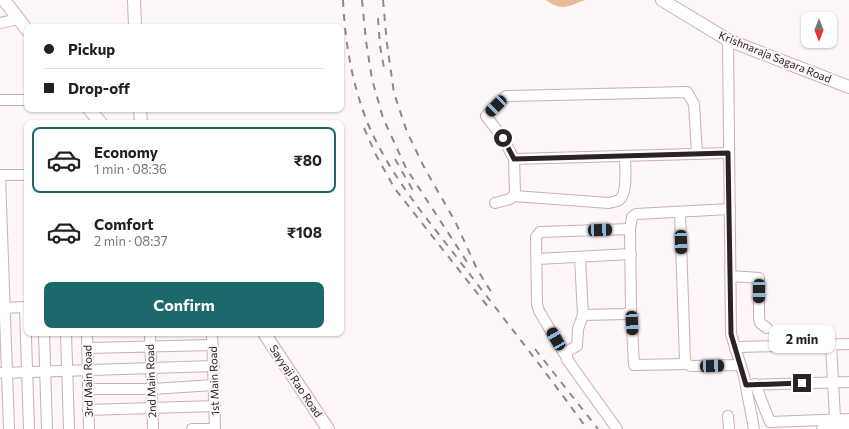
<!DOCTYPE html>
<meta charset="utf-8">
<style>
body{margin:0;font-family:Commissioner,sans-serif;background:#f2f2f2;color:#222;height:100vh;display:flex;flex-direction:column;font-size:15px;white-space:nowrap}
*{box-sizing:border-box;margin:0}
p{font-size:13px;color:#767676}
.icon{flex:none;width:22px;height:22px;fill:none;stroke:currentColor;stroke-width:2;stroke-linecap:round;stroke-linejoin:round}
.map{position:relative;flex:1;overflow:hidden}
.drawer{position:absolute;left:24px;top:120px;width:320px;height:216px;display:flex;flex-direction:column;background:#fff;border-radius:8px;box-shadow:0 1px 3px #0004}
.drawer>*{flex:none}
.top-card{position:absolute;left:24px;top:24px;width:320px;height:88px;border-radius:8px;box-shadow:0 1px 3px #0004;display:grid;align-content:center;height:88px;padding:0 20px;background:#fff}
.needle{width:26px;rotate:180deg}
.fabs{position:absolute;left:801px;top:12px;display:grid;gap:8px}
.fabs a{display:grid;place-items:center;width:36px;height:36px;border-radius:8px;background:#fff;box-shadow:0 1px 3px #0004;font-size:20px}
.end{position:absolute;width:18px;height:18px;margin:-9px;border:5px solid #2c2124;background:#fff;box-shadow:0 0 0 2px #fff}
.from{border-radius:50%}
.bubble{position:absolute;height:28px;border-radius:8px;background:#fff;box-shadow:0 1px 3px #0004;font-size:13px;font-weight:700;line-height:28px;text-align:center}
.car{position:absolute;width:12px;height:24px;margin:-12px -6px;border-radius:5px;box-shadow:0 0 3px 1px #0007;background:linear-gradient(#222 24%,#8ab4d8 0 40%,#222 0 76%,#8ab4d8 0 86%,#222 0)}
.top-card b{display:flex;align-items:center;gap:14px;height:38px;font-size:15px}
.top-card b+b{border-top:1px solid #e0e0e0}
.top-card i{width:10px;height:10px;background:#222}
ul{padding:7px 0 0;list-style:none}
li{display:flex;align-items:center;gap:12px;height:66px;margin:0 8px 6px;padding:0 12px;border:2px solid transparent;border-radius:8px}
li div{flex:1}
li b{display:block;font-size:15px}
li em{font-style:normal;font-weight:700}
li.current{border-color:#1c696b}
li>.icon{width:36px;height:36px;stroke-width:1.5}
.cta{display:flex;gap:8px;margin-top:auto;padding:8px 20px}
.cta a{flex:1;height:46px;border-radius:8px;background:#1c696b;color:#fff;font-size:16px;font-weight:700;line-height:46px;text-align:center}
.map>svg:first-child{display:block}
.green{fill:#e7bb94}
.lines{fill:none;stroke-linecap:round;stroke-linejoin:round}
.minor-casing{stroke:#cbaeb7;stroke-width:12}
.major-casing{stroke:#cbaeb7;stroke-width:14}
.minor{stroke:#fff;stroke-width:10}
.major{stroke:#fff;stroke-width:12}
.rail{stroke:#90878a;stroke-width:2;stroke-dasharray:7 7;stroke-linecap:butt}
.route{stroke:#2c2124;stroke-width:5}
.labels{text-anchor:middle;stroke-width:4;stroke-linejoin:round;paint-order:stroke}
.street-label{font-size:11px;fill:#2c2124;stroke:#fdf7f9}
</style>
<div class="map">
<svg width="849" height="429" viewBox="0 0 849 429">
<rect width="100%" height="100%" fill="#fdf7f9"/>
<path class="green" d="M546 0H585C568 6 562 12 546 0Z"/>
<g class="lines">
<g class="minor-casing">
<g id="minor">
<polyline points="0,23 19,19"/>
<polyline points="728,40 731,334 744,376 754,429"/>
<polyline points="0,100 27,100"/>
<polyline points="514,159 728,153"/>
<polyline points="0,175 27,175"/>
<polyline points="0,177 9,429"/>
<path d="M514 196 609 203C612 202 616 202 619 200 628 194 625 166 625 156"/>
<polyline points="495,203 510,199 515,194 514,159 503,138 486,116 506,96 687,92 694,104 697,154"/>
<polyline points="680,212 685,360 687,364 691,366 740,365"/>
<polyline points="537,259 631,254"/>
<polyline points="731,276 759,278 759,318 760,323 767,328"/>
<polyline points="25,307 29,429"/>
<polyline points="0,308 27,307"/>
<polyline points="631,310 634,365 687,364"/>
<polyline points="583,315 626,314 631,310 630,229 632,217 636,214 730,209"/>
<polyline points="44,333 47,429"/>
<polyline points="66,333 69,429"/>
<polyline points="87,333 89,429"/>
<polyline points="150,333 153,429"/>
<polyline points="212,333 215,429"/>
<polyline points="831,344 835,419"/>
<polyline points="87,348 213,345"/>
<polyline points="735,349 740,347 849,344"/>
<path d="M567 360C567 349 568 351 577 346L578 329 583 315 580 257"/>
<polyline points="0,373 214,366"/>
<polyline points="755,384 770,422 849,419"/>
<polyline points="749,385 849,382"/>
<polyline points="88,389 152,389 214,385"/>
<polyline points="88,410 215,406"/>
<polyline points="728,416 729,429"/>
<polyline points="192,429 215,429"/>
<polyline points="617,429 571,365 539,311 537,304 536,237 540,232 630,229"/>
<polyline points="822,429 849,428"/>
</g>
</g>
<g class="major-casing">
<g id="major">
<polyline points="4,0 27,30"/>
<polyline points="134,0 135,27"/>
<polyline points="662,0 728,40 849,87"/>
<polyline points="89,109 101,123"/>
<polyline points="140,109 141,123"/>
<polyline points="264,333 328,429"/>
</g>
</g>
<use href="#minor" class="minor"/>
<use href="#major" class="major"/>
<g class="rail">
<path d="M343 0C345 43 352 84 368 124 389 173 423 214 455 255 499 313 545 370 587 429"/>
<polyline points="362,0 366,41 372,79 383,118 406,168 467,262"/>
<polyline points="383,0 387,44 394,93 407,132 425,169 455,221 477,269 493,295"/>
<polyline points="378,18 380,46 384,68"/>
<polyline points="364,128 376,155 395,189 489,308"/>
<polyline points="395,159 415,194"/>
<polyline points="535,349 598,429"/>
</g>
</g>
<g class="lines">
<polyline class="route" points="503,138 514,159 728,153 731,334 746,385 802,383"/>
</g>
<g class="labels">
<g class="street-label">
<text transform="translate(775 57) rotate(22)" y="4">Krishnaraja Sagara Road</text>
<text transform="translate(88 381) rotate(-91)" y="4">3rd Main Road</text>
<text transform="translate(151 381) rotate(-92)" y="4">2nd Main Road</text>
<text transform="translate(214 381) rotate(-92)" y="4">1st Main Road</text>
<text transform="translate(296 381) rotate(56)" y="4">Sayyaji Rao Road</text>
</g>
</g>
</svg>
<div class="fabs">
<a><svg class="needle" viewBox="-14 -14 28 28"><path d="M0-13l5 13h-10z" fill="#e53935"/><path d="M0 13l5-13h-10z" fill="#767676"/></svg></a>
</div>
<i class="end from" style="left:503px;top:138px"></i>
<i class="end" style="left:802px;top:383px"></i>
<div class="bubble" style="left:769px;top:325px;width:66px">2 min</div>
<i class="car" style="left:496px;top:106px;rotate:225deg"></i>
<i class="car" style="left:600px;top:230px;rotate:88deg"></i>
<i class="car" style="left:681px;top:242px;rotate:178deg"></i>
<i class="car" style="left:759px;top:291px;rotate:181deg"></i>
<i class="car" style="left:632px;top:323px;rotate:177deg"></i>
<i class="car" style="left:556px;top:339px;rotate:330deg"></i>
<i class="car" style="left:712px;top:366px;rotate:88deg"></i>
<div class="top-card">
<b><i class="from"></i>Pickup</b>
<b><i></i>Drop-off</b>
</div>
<section class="drawer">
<ul>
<li class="current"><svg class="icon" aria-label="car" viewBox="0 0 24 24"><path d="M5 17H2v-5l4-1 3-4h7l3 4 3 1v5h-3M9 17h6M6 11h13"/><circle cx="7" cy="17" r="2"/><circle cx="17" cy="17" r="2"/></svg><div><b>Economy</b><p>1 min · 08:36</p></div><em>₹80</em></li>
<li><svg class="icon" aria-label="car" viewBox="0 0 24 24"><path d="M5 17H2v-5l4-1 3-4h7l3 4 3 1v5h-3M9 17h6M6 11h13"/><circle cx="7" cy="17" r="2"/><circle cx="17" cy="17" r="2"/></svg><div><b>Comfort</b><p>2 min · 08:37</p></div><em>₹108</em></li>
</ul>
<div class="cta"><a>Confirm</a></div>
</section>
</div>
